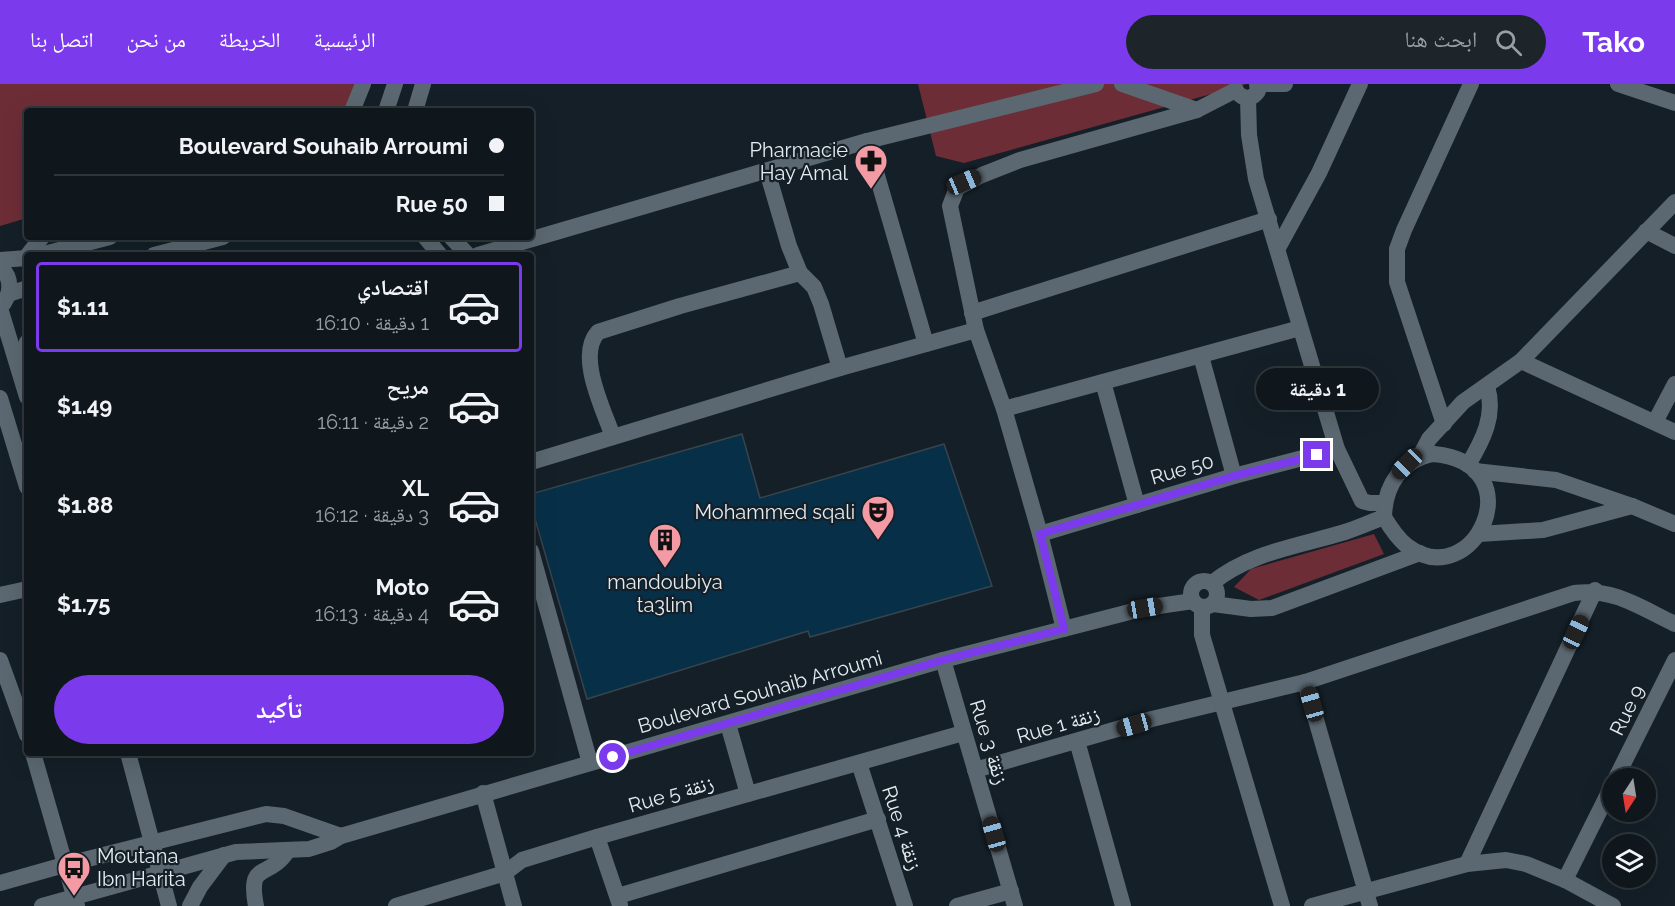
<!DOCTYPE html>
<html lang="ar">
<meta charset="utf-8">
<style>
body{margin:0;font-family:Raleway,"Noto Naskh Arabic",sans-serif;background:#1d242a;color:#f1f3f6;direction:rtl;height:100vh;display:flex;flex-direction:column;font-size:22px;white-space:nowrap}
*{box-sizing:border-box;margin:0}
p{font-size:20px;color:#9b9fa4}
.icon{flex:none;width:33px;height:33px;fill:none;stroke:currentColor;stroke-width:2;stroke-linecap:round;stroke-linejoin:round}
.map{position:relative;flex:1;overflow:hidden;direction:ltr}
.drawer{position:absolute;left:24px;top:168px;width:510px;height:504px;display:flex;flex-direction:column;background:#0f171d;border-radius:6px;box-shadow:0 6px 24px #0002,0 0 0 2px #2f363b;direction:rtl}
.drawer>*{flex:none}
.guide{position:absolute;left:24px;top:24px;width:510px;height:132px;border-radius:6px;box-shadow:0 6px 24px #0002,0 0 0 2px #2f363b;direction:rtl;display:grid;align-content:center;height:132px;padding:0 30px;background:#0f171d}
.needle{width:39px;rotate:192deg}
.controls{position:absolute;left:1602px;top:684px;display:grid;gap:12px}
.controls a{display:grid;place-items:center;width:54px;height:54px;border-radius:50%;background:#0f171d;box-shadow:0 6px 24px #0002,0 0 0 2px #2f363b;font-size:30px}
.end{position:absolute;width:27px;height:27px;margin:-14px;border:8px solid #7c3aed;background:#fff;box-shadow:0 0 0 3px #fff}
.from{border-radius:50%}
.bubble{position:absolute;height:42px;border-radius:21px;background:#0f171d;box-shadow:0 6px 24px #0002,0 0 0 2px #2f363b;font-size:20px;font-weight:700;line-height:42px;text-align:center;direction:rtl}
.car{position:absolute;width:18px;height:36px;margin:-18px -9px;border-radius:8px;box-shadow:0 0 4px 2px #0007;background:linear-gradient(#222 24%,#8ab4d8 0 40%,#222 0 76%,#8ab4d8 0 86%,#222 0)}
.guide b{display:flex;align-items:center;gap:21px;height:57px;font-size:22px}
.guide b+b{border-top:2px solid #2f363b}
.guide i{width:15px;height:15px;background:#f1f3f6}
ul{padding:10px 0 0;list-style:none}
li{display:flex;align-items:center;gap:18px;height:90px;margin:0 12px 9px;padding:0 18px;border:3px solid transparent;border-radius:6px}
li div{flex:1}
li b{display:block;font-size:22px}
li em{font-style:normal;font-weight:700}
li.on{border-color:#7c3aed}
li>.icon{width:54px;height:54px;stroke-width:1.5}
.action{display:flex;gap:12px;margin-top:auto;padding:12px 30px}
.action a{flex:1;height:69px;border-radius:36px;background:#7c3aed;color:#fff;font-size:24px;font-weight:700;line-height:69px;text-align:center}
header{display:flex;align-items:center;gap:36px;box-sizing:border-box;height:84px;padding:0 30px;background:#7c3aed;color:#fff}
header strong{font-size:28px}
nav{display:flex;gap:33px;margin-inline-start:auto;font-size:21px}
.search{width:420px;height:54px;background:#1d242a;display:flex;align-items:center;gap:15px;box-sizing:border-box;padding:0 21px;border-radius:33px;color:#9b9fa4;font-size:22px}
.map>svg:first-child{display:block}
.green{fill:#6d2d37}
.building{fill:#073048;stroke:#38444c;stroke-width:1.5}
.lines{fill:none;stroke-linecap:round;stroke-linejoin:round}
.minor{stroke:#5b6871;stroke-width:16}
.tertiary{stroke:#5b6871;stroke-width:16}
.route{stroke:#7c3aed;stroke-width:8}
.labels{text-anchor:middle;stroke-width:4.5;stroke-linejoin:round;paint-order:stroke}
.poi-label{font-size:20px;fill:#e5ecf1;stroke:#141f27;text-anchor:end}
.street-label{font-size:20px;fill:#e5ecf1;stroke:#141f27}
</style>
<header>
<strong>Tako</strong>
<div class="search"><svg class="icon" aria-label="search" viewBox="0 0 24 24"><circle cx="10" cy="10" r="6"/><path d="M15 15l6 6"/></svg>ابحث هنا</div>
<nav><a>الرئيسية</a><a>الخريطة</a><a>من نحن</a><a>اتصل بنا</a></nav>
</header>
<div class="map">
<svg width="1675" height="822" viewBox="0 0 1675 822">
<rect width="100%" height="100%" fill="#141f27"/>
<g class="green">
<polygon points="0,0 357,0 344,27 27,27 27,134 0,142"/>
<polygon points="918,0 1247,0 964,79 936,72"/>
<polygon points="1374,450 1384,470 1259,516 1234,503 1251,485"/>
</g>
<polygon class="building" points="742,350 760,414 944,360 992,502 810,553 808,547 587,615 531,421 531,410"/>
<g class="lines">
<g class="minor">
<polyline points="1122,0 1197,26"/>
<polyline points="1267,0 1285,0"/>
<polyline points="1618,0 1675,19"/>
<path d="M1240 11C1247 16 1253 14 1258 7L1257 0"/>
<polyline points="1248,14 1249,51 1256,95 1337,365 1362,417 1370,419 1385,419"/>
<polyline points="867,57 926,260"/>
<polyline points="767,87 789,162 800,189 814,203 821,220 840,284"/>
<polyline points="1646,147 1675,162"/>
<polyline points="425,153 440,171"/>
<polyline points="451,153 468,171"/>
<polyline points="1278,164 1319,89 1360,0"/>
<polyline points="478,171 867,57 1096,0"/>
<polyline points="972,229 1269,135"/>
<polyline points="1201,272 1234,392"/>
<polyline points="1521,277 1675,348"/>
<polyline points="1103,298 1137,421"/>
<polyline points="1004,325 1300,244"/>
<polyline points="1655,338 1675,300"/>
<polyline points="1444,340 1397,198 1397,165 1404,146 1471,0"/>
<path d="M613 353C604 326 576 272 598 248L680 222 800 189"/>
<path d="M1434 370C1536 380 1474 512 1407 462 1397 454 1390 443 1384 433 1385 401 1401 376 1434 370Z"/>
<polyline points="1419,374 1429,355 1463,318 1521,277 1675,118"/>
<polyline points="531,378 840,284 976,246"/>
<path d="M1468 381C1483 356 1496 331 1487 302"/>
<polyline points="1475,387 1556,396 1632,422 1675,440"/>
<polyline points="1040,450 1234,392 1337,365"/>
<polyline points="1479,450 1543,446 1632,422"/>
<polyline points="531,467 590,679"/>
<path d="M1212 499C1250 468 1299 462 1345 448 1358 444 1371 438 1384 433"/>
<polyline points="0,511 27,505"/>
<polyline points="1213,520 1251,525 1272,524 1420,469"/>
<polyline points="1064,545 1040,450 1004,325 976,246 950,122 957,104 982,91 1020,76 1197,26 1236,6"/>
<polyline points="0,576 27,651"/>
<polyline points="943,576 1015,822"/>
<polyline points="1305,598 1370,822"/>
<polyline points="728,640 748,710"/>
<polyline points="1077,657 1123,822"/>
<polyline points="859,679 905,822"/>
<path d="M975 686 1152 635 1305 598 1574 509C1615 504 1639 523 1675 540"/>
<polyline points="1616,694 1675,576"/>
<polyline points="483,709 514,822"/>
<polyline points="597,753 620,821"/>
<polyline points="1467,780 1595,506"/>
<polyline points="1565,796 1612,702"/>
<polyline points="618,812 878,735"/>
<path d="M256 822C247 775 269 797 288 766"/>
<polyline points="396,822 505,789 522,776 597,753 963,649"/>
<polyline points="957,822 1011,807"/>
<polyline points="1312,822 1467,780 1506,776 1526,780 1565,796 1613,822"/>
</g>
<g class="tertiary">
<polyline points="352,27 363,0"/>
<polyline points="386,27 395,0"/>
<polyline points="415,27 423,0"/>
<polyline points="28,171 42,153"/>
<polyline points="40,171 110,153"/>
<polyline points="154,171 223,153"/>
<polyline points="0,176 27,174"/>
<path d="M0 182C13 195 12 210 0 224"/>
<polyline points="9,210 27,204"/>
<polyline points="0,224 27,313"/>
<polyline points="19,283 27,258"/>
<polyline points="0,314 27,403"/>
<circle cx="1204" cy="510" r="13"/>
<polyline points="1202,523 1202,551 1282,822"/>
<polyline points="33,669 77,822"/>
<polyline points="128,669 169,822"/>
<polyline points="0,799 64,781 266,730 284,732 341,752"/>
<polyline points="42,822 236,768 309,765 331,758 341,752 943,576 1145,524 1193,517"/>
<polyline points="190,822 200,803 224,771"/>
</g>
</g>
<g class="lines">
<polyline class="route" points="613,673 943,576 1064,545 1040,450 1234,392 1317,371"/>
</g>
<defs>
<g id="pharmacy-pin" transform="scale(1.725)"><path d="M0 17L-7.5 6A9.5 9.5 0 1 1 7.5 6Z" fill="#f49aa4" stroke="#141f27"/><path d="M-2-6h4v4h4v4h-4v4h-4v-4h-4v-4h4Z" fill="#111"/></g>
<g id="theatre-pin" transform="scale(1.725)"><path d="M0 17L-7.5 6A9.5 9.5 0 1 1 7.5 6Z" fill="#f49aa4" stroke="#141f27"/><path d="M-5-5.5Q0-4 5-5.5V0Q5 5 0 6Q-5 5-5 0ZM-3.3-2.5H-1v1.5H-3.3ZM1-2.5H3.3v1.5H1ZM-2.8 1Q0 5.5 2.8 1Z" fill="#111"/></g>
<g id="building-pin" transform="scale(1.725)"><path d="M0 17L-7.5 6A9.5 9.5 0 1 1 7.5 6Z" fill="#f49aa4" stroke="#141f27"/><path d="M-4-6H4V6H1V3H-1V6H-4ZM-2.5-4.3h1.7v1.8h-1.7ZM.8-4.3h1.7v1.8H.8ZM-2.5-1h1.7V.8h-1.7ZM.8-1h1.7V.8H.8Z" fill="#111"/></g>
<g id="bus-pin" transform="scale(1.725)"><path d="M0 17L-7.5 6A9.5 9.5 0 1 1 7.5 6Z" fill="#f49aa4" stroke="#141f27"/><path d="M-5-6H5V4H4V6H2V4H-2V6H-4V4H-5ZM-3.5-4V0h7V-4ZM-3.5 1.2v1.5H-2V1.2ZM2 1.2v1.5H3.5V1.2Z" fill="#111"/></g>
</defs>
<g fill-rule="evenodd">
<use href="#pharmacy-pin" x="871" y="77"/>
<use href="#theatre-pin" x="878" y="428"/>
<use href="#building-pin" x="665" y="456"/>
<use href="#bus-pin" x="74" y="784"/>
</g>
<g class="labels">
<g class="poi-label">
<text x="848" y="73">Pharmacie<tspan x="848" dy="23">Hay Amal</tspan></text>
<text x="855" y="435">Mohammed sqali</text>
<text x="665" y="505" text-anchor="middle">mandoubiya<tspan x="665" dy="23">ta3lim</tspan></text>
<text x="97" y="779" text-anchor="start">Moutana<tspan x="97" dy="23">Ibn Harita</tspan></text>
</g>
<g class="street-label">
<text transform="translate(1182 385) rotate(-16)" y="7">Rue 50</text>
<text transform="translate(760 608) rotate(-16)" y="7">Boulevard Souhaib Arroumi</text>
<text transform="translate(1627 626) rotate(-64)" y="7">Rue 9</text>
<text transform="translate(1058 641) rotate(-16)" y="7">Rue 1 زنقة</text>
<text transform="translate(989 658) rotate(73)" y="7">Rue 3 زنقة</text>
<text transform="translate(671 710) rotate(-16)" y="7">Rue 5 زنقة</text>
<text transform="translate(902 744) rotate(72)" y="7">Rue 4 زنقة</text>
</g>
</g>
</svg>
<div class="controls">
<a><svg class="needle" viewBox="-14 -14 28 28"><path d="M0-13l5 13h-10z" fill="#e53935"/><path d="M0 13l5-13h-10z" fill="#9b9fa4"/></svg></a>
<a><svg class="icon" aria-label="layers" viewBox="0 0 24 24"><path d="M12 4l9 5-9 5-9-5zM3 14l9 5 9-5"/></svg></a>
</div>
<i class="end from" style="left:613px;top:673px"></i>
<i class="end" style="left:1317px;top:371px"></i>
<div class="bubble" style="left:1256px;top:284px;width:123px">1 دقيقة</div>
<i class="car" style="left:964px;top:98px;rotate:67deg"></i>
<i class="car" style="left:1407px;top:380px;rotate:225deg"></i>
<i class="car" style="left:1145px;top:524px;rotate:81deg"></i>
<i class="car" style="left:1576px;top:548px;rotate:25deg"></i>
<i class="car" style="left:1312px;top:620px;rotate:344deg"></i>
<i class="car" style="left:1134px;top:641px;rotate:254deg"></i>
<i class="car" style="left:994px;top:750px;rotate:344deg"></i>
<div class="guide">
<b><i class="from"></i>Boulevard Souhaib Arroumi</b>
<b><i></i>Rue 50</b>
</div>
<section class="drawer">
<ul>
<li class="on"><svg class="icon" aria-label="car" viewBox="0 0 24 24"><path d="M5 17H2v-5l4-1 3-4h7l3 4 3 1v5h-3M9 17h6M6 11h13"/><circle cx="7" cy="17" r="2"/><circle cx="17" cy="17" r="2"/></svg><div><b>اقتصادي</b><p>1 دقيقة · 16:10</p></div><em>$1.11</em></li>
<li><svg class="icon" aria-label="car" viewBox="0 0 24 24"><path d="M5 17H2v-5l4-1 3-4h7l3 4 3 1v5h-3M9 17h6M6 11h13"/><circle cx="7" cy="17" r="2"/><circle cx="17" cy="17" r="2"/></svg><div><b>مريح</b><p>2 دقيقة · 16:11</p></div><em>$1.49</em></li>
<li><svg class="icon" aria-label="car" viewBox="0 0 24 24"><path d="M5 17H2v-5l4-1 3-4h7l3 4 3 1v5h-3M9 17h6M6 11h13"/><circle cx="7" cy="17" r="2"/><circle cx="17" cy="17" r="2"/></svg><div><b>XL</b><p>3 دقيقة · 16:12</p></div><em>$1.88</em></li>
<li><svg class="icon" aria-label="car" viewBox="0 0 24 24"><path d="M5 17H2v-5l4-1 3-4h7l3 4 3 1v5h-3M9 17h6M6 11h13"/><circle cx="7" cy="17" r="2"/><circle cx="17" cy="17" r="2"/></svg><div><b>Moto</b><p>4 دقيقة · 16:13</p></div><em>$1.75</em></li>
</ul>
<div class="action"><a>تأكيد</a></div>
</section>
</div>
